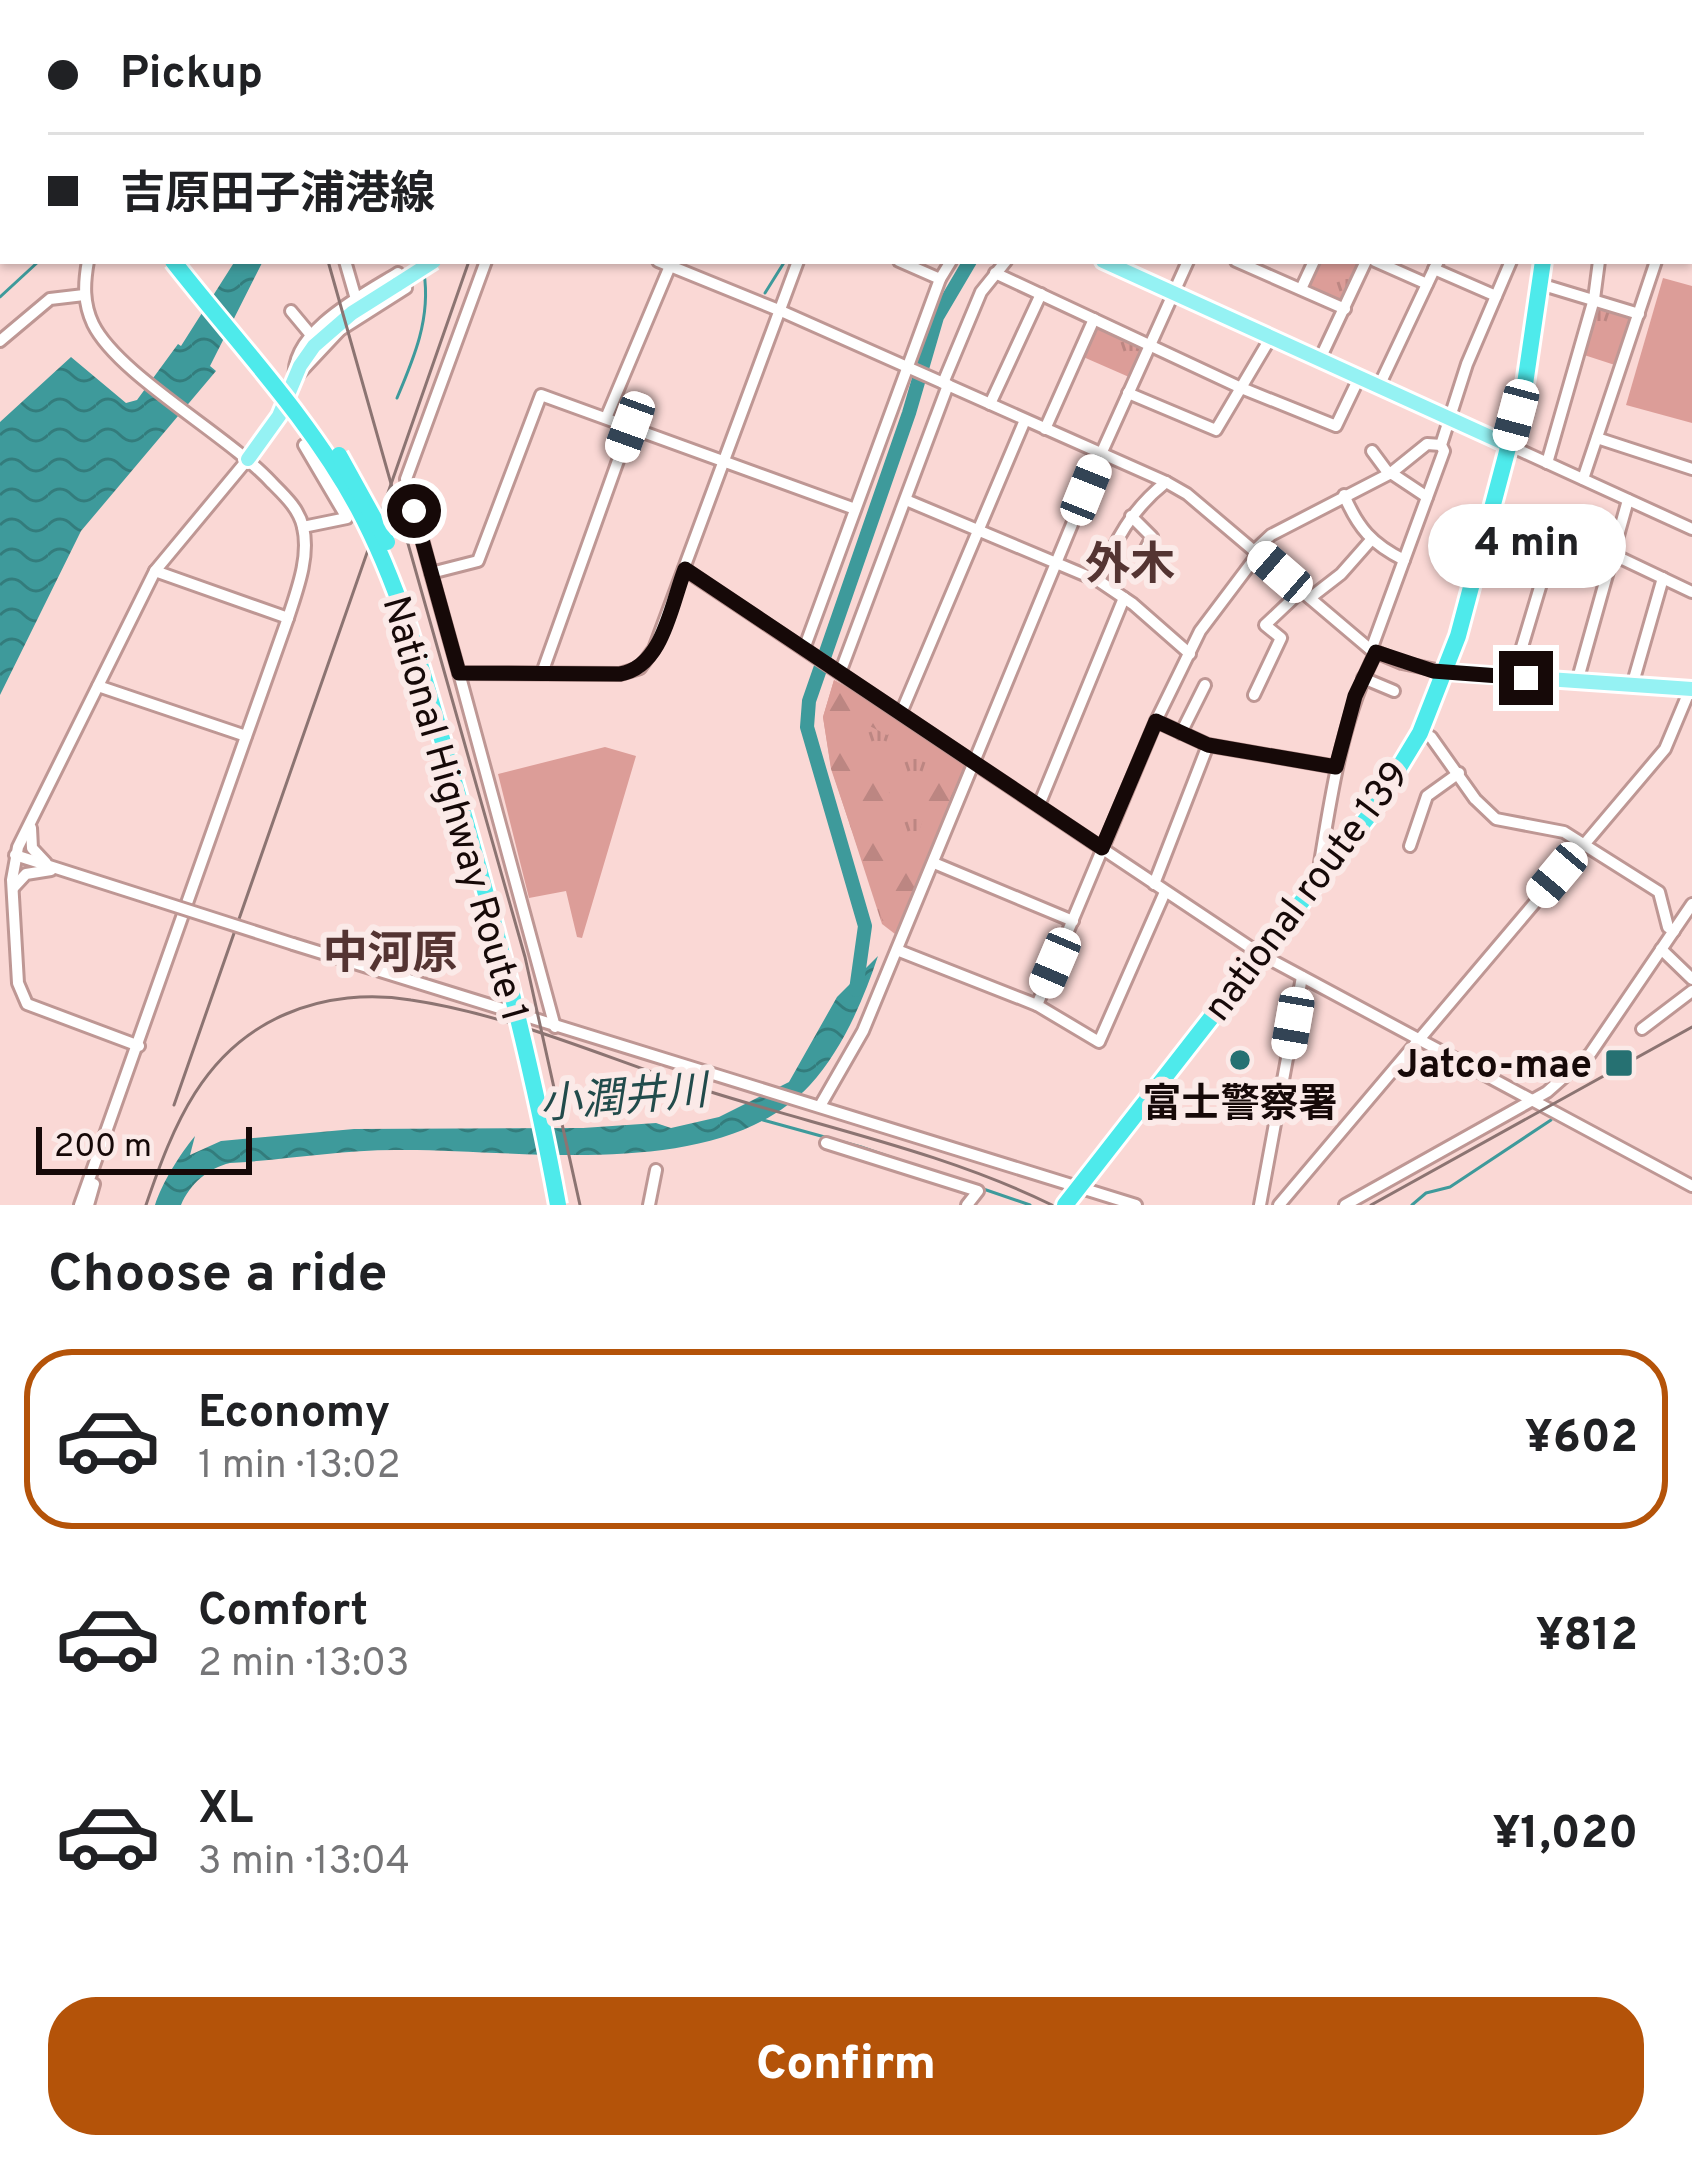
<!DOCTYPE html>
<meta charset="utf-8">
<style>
body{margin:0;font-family:Overpass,"Noto Sans JP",sans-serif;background:#f6f6f6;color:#202124;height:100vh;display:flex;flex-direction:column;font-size:45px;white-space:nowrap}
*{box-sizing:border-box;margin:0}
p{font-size:39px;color:#757577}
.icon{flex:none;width:66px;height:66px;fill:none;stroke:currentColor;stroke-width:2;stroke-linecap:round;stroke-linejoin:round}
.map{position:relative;height:1205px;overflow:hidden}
.drawer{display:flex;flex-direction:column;background:#fff;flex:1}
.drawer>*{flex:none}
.guide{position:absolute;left:0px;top:0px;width:1692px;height:264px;box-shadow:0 3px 9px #0004;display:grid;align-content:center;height:264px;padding:0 48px;background:#fff}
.scale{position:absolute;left:36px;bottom:30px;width:216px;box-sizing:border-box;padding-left:12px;border:6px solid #160908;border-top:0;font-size:33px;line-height:42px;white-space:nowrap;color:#160908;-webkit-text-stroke:9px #fbeae8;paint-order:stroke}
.end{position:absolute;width:54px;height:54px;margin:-27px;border:15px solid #160908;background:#fff;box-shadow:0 0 0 6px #fff}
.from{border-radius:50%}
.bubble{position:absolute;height:84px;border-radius:42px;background:#fff;box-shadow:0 3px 9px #0004;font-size:39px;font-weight:800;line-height:84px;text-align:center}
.car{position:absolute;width:36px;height:72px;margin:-36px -18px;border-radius:15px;box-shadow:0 0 9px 3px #0007;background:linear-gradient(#fff 24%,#345 0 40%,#fff 0 76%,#345 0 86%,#fff 0)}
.guide b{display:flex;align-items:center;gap:42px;height:114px;font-size:45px}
.guide b+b{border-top:3px solid #e0e0e0}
.guide i{width:30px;height:30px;background:#202124}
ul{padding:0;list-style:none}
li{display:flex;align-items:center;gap:36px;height:180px;margin:0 24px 18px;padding:0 24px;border:6px solid transparent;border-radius:48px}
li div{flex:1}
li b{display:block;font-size:45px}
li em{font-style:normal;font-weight:800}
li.selected{border-color:#b45309}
li>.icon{width:108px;height:108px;stroke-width:1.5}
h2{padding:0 48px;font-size:54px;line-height:144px}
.action{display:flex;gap:24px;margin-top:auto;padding:24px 48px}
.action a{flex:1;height:138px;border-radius:48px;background:#b45309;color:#fff;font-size:48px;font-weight:800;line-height:138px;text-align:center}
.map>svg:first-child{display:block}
.grass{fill:url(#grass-tufts)}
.forest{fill:url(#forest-firs)}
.garden{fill:#dc9d98}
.water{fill:url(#water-waves)}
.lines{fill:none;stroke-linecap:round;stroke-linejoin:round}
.stream{stroke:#3e9a9b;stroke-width:3}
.river{stroke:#3e9a9b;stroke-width:14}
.minor-casing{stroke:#be9794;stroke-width:16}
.major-casing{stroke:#fff;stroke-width:20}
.highway-casing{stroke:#fff;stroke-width:22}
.minor{stroke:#fff;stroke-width:10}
.major{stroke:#95f2f3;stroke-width:14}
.highway{stroke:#4eeaeb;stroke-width:16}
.rail{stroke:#8c7472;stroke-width:3}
.minor-bridge-casing{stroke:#be9794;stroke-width:16;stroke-linecap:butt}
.major-bridge-casing{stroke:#fff;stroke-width:20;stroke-linecap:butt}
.highway-bridge-casing{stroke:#fff;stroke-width:22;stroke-linecap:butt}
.minor-bridge{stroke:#fff;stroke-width:10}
.major-bridge{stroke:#95f2f3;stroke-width:14}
.highway-bridge{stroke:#4eeaeb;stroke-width:16}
.route{stroke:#160908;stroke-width:15}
.poi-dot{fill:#267172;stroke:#fbeae8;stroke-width:4.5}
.labels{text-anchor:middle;stroke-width:12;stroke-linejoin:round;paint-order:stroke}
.street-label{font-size:39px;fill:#160908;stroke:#fbeae8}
.poi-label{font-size:39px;font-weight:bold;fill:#160908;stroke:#fbeae8;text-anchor:end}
.water-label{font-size:42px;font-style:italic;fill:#214b4b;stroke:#fbeae8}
.quarter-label{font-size:45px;font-weight:bold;fill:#543432;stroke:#fbeae8}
</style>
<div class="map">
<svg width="1692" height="1205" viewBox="0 0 1692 1205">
<defs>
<pattern id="grass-tufts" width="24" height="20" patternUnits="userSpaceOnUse" patternTransform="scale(3)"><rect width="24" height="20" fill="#dc9d98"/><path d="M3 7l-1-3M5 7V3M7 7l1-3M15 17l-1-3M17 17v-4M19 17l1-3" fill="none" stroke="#bc8682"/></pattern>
<pattern id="forest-firs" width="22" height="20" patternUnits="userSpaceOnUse" patternTransform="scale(3)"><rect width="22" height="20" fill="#dc9d98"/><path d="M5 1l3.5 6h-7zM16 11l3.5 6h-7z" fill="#bc8682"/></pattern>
<pattern id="water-waves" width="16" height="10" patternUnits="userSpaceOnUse" patternTransform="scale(3)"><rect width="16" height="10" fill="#3e9a9b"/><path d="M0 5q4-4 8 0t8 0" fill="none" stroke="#337c7c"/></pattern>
</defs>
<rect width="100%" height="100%" fill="#fad8d5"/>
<g class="grass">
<polygon points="1319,261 1362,261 1343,304 1307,288"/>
<polygon points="1595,301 1636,315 1621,367 1581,354"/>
<polygon points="1097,323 1143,344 1129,377 1081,356"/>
<polygon points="834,680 968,764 895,934 882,924 831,767 823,717"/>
</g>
<path class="forest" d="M834 680 901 716V730L887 735 860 721 862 710 851 711C852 735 864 749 878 767 889 781 886 799 902 812L890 818C886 839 884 848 904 859 928 826 932 782 930 743H939L965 762 897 930 883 922 831 769 823 717Z"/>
<g class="garden">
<polygon points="1663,278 1692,286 1692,423 1626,405"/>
<polygon points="605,747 636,756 582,938 577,937 566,891 529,898 498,774"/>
</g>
<g class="water">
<polygon points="235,261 263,261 210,366 216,371 81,531 0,695 0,422 71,357 126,403 137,400 178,344 181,346"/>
<path d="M878 956C863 1001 842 1050 810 1085 717 1185 517 1148 395 1150 340 1150 285 1160 230 1163 208 1168 190 1184 181 1205H155C162 1183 180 1154 195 1136L190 1155 221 1141 354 1129 583 1128 656 1123 671 1128 719 1117 789 1082 837 997Z"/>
</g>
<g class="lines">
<g class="stream">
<polyline points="11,0 11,3"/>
<polyline points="476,3 479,0"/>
<polyline points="765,293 785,261"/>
<polyline points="0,297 39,261"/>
<path d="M397 398C414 358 431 318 424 273"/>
<polyline points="763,1120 861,1147 1030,1205"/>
<polyline points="1412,1205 1426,1193 1450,1187 1551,1120"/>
</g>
<g class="river">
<polyline points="1689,83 1692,84"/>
<polyline points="856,990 865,926 807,727 809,701 909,413 937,317 970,261"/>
</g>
<g class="minor-casing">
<g id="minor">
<polyline points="310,0 311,3"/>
<polyline points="845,0 847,3"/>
<polyline points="1072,2 1074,0"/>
<polyline points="128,3 128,0"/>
<polyline points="190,3 190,0"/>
<polyline points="235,3 239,0"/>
<polyline points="649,3 651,0"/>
<polyline points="1122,3 1124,0"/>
<polyline points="1329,3 1331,0"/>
<polyline points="1372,3 1372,0"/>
<polyline points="1634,3 1635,0"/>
<polyline points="1689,7 1691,0"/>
<polyline points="1689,70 1692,71"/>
<polyline points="1689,95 1692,96"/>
<polyline points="1689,164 1692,155"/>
<polyline points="1689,219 1692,220"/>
<polyline points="345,261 356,299"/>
<polyline points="486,261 406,479 431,573 478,561 541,395 855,509"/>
<polyline points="658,261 781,311 1166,482 1187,494 1371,650 1402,663 1446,672"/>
<polyline points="899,261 940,279"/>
<polyline points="1236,261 1345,309"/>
<polyline points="1375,261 1427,284"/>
<polyline points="1434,269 1496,296"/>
<path d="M398 273 406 288 340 330 295 378C289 332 364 294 398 273Z"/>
<polyline points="995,273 1239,387 1336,426 1359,378"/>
<polyline points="1540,284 1639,314"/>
<polyline points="1301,289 1314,261"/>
<polyline points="291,311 311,335"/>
<polyline points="0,341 50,299 84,295"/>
<polyline points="1320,359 1366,261"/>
<polyline points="943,383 981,292 1006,261"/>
<polyline points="1379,386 1438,261"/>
<polyline points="1128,393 1216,430 1271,337"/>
<polyline points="990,404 1041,294"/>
<polyline points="606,418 670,266"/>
<polyline points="1045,429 1094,319"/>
<polyline points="1597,438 1692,469"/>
<polyline points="1508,445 1692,529"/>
<polyline points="1372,451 1389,474"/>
<polyline points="1547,463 1594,299 1599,261"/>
<polyline points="1391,473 1427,497"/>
<polyline points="1583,479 1656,261"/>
<path d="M1344 495C1358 528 1372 544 1404 560"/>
<polyline points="906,500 1099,581 1133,604 1190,654"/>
<polyline points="1131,516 1152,537 1143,554"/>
<polyline points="1490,517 1612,554 1692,592"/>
<polyline points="303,527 347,518 304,445"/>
<polyline points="1255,550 1271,535 1391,473 1427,444 1441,445"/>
<polyline points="684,569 1260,954 1692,1186"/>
<polyline points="155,571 288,618"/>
<polyline points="431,573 459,673 620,674 640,668 654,649 798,261"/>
<path d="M1099 581C1115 540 1131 510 1166 482"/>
<polyline points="1310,598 1341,574 1371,540"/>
<polyline points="804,649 940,279 951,261"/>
<polyline points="1371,650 1444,451 1441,445 1467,364 1511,261"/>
<polyline points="459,673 555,1027"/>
<polyline points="542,673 630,427"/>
<polyline points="840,673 948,385"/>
<polyline points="1513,677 1555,537"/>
<polyline points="1363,678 1394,691"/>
<polyline points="1577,682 1628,500"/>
<polyline points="98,686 246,736"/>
<polyline points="1632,686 1663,578"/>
<polyline points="1254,695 1281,638 1265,625 1301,591"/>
<polyline points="901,713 1025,420"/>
<polyline points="1156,721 1208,745 1336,767"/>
<polyline points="1181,733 1205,685"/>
<polyline points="1420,733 1431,737 1475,799 1496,819 1564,832 1659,892 1668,927 1674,931"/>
<polyline points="1039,805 1124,598"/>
<polyline points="31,828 32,848 46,863"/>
<polyline points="1410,846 1427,796 1459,773"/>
<polyline points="15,855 153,899"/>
<polyline points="934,863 1073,921"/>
<path d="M1323 875 1320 863C1332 790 1342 719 1376 652"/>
<polyline points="1154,884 1208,745"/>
<polyline points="13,888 26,874 51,870"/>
<polyline points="293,944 1136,1205"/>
<polyline points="1661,949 1692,979"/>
<polyline points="897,950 1037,1005 1099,1042 1165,892"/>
<polyline points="1037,1005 1156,721 1200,631 1258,554"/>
<polyline points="1642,1029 1692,991"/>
<polyline points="139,1046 27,1004 18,983 12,880 18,847 155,571 248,459"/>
<polyline points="820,1106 863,1031 1101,454 1188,261"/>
<polyline points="826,1143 978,1191 967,1205"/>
<path d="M80 1205 288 618C297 590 310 557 303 527 299 509 285 496 272 483 228 435 118 375 93 324 83 303 84 283 88 261"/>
<polyline points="88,1205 94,1184"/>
<polyline points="649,1205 656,1170"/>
<polyline points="1260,1205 1302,977"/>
<polyline points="1279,1205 1665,749 1691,687"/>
<polyline points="1345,1205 1547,1092 1590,1054 1692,904"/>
</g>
</g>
<g class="major-casing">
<g id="major">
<polyline points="858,3 865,0"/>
<polyline points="1103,261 1508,445"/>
<polyline points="248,459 279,416 300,366 314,346 352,313 398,284"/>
<polyline points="1446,672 1692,689"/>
</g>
</g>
<g class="highway-casing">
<g id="highway">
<polyline points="27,0 28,3"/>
<polyline points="44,0 45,3"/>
<polyline points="1579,3 1579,0"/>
<polyline points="1065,1205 1374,809 1420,733 1458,636 1525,384 1543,261"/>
</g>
</g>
<use href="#minor" class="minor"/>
<use href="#major" class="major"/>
<use href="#highway" class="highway"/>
<g class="rail">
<polyline points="267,0 267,3"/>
<polyline points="567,3 568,0"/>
<polyline points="328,261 525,957 580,1205"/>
<polyline points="174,1105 469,261"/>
<path d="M146 1205C173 1126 203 1049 286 1014 325 997 370 993 411 1000 506 1014 599 1055 689 1085 810 1125 938 1149 1052 1205"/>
<polyline points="1371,1205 1692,1027"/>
</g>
<g class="minor-bridge-casing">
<polyline id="minor-bridge" points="153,899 293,944"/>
</g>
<g class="major-bridge-casing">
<polyline id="major-bridge" points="398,284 434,261"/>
</g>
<g class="highway-bridge-casing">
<g id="highway-bridge">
<path d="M173 261C236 342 309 417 358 508 404 594 427 688 454 781 495 921 532 1062 558 1205"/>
<polyline points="339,455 387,542"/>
</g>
</g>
<use href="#minor-bridge" class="minor-bridge"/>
<use href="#major-bridge" class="major-bridge"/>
<use href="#highway-bridge" class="highway-bridge"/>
</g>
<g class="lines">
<path class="route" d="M414 511 459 673 620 674C663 667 671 605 685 569L1102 848 1156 721 1208 745 1336 767 1355 696 1376 652 1433 671 1526 678"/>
</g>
<g class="poi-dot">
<circle cx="1240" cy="1060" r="12"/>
<rect x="1604" y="1048" width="30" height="30" rx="6"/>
</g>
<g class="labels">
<g class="street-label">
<text transform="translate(457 808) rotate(74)" y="14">National Highway Route 1</text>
<text transform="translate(1305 890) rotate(-53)" y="14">national route 139</text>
</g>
<g class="poi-label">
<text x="1592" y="1077">Jatco-mae</text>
<text x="1240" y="1116" text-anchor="middle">富士警察署</text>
</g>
<g class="water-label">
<text transform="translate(623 1096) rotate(-5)" y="15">小潤井川</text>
</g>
<g class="quarter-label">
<text x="1130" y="579">外木</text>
<text x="390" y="968">中河原</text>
</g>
</g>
</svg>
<div class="scale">200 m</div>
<i class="end from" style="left:414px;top:511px"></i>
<i class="end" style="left:1526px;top:678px"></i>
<div class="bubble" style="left:1428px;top:504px;width:198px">4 min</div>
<i class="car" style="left:1516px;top:415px;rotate:195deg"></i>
<i class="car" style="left:630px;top:427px;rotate:200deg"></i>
<i class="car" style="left:1086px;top:490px;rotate:22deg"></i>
<i class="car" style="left:1280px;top:572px;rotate:311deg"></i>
<i class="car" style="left:1557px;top:875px;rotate:220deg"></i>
<i class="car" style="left:1055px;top:963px;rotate:203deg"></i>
<i class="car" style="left:1293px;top:1023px;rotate:190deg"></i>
<div class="guide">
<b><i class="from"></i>Pickup</b>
<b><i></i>吉原田子浦港線</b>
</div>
</div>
<section class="drawer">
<h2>Choose a ride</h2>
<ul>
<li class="selected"><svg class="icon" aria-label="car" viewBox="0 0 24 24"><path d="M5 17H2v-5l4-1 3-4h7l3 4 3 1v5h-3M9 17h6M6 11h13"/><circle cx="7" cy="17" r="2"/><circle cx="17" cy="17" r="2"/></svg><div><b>Economy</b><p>1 min · 13:02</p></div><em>¥602</em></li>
<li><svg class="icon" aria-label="car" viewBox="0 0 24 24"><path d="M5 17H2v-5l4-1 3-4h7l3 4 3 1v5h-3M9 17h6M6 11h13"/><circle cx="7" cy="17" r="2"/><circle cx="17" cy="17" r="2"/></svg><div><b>Comfort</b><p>2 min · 13:03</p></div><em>¥812</em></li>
<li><svg class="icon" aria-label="car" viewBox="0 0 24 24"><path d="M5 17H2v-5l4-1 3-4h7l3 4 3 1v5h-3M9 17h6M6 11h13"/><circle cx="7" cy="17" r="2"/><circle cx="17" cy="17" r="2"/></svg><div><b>XL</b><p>3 min · 13:04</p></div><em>¥1,020</em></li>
</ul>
<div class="action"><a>Confirm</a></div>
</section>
